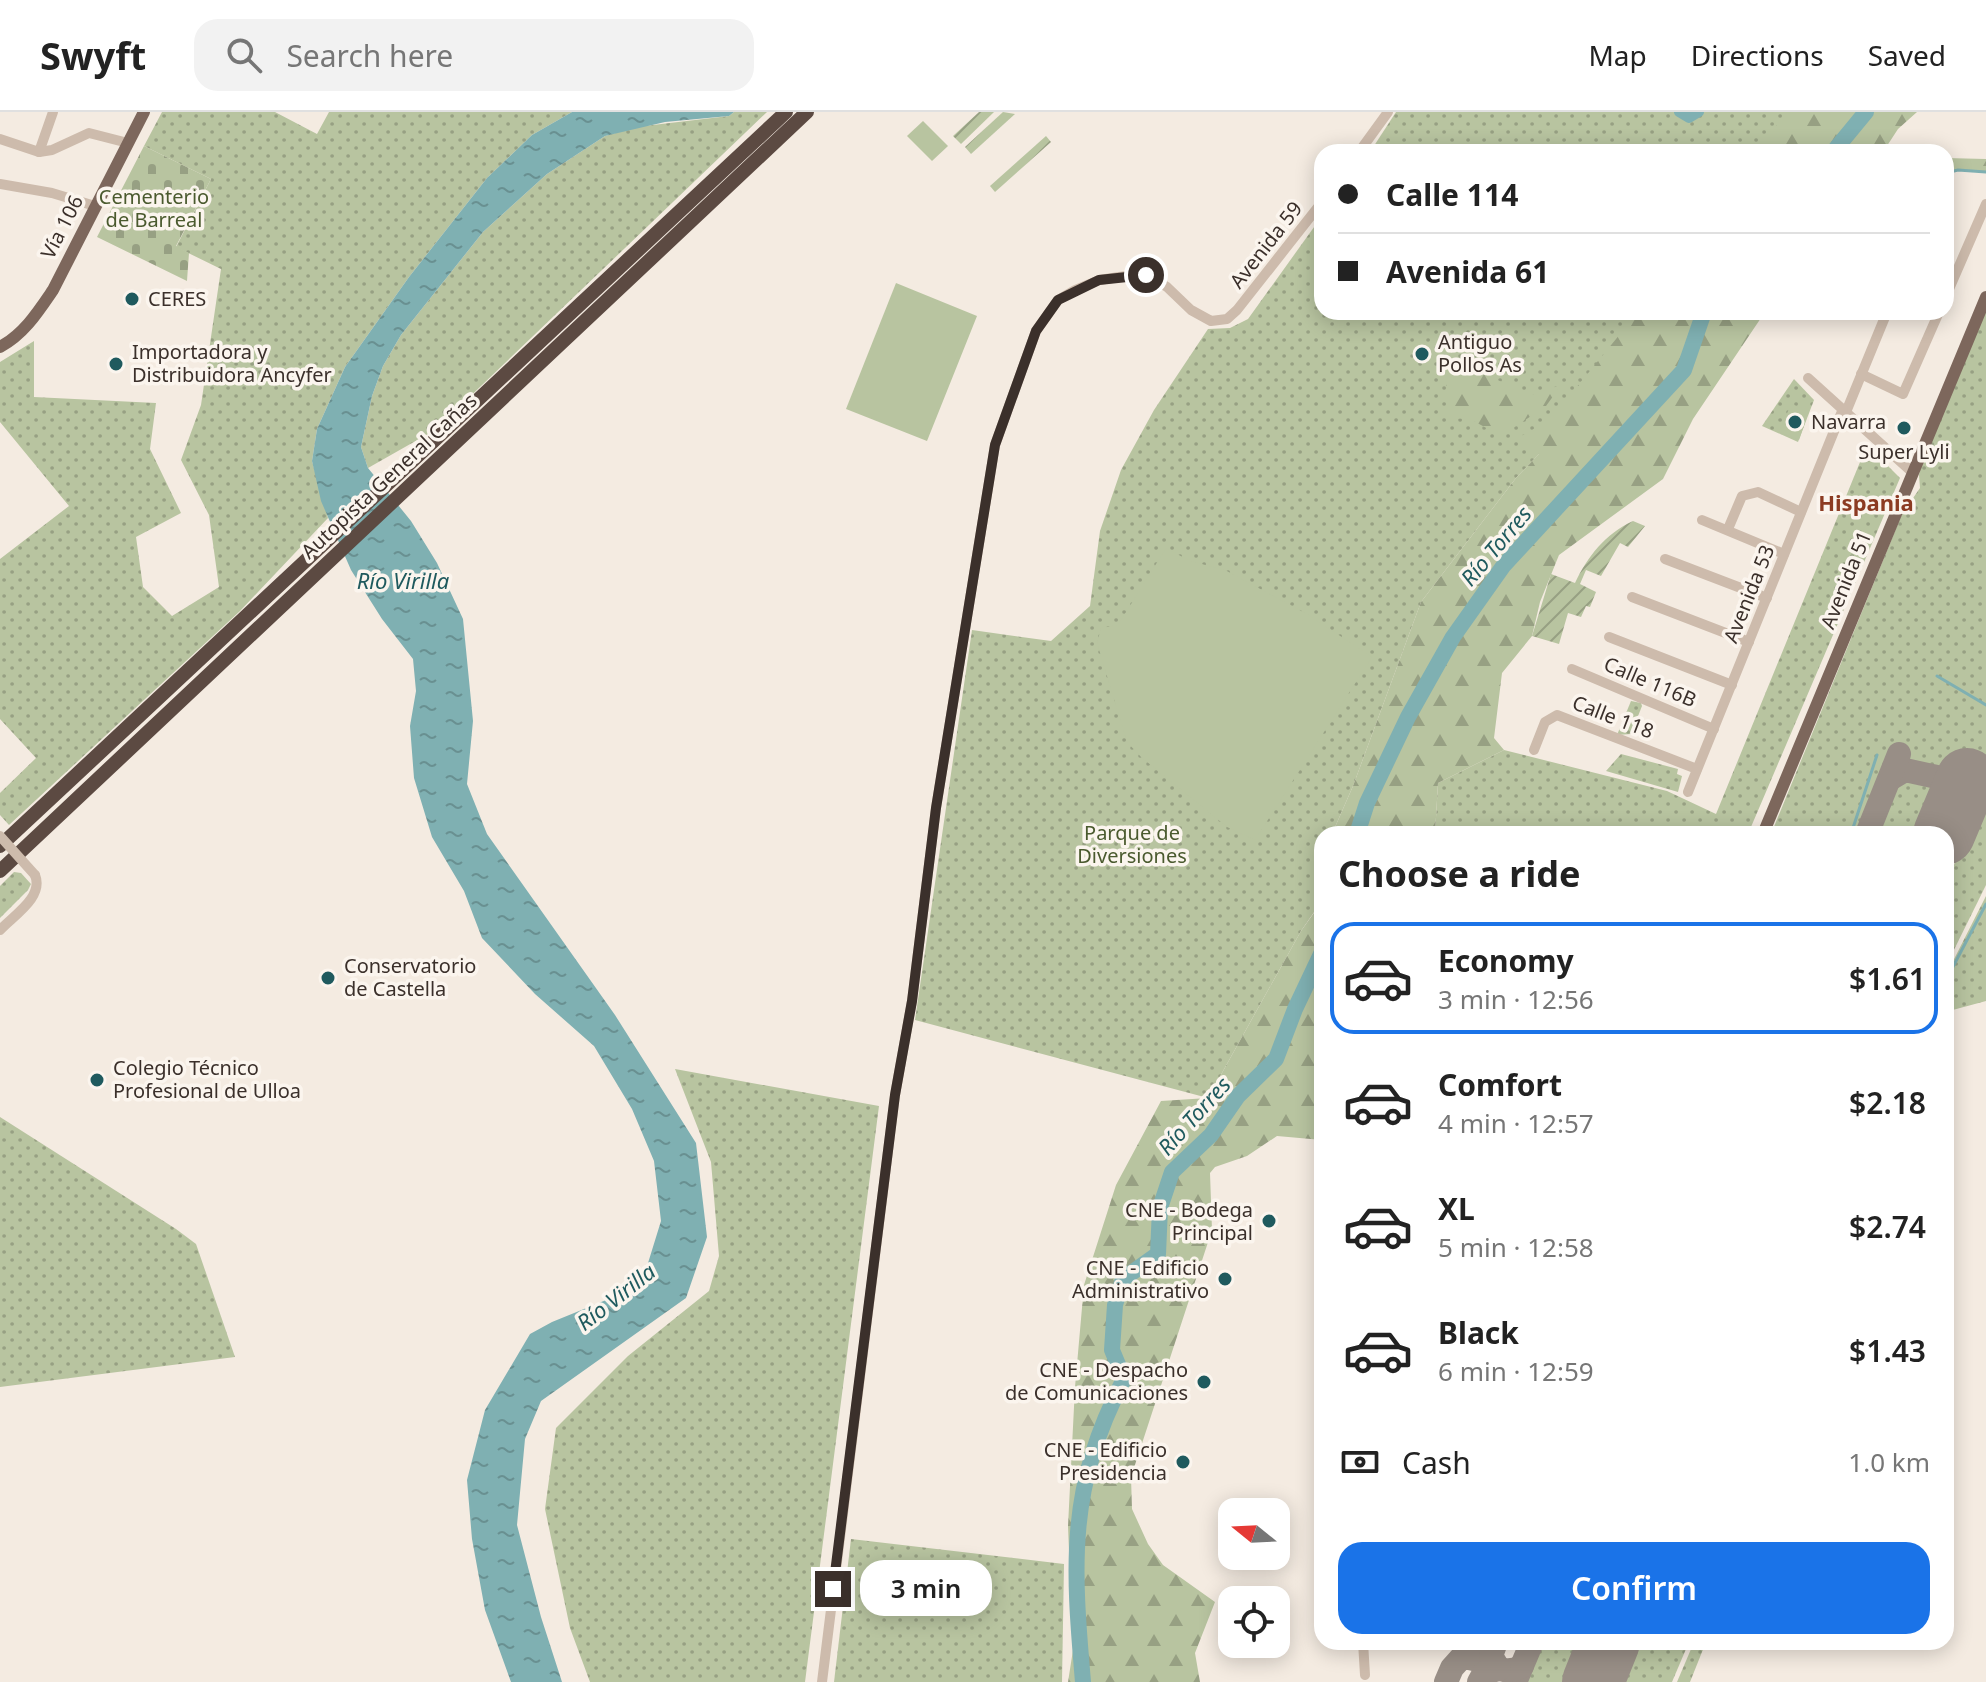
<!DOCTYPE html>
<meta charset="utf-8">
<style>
body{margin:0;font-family:"Noto Sans",sans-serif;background:#f2f2f2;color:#222;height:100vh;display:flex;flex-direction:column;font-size:30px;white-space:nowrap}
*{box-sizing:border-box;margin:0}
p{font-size:26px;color:#767676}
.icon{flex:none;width:44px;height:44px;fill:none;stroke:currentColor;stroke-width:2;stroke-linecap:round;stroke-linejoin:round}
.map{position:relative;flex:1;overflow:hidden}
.details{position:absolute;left:1314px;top:714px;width:640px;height:824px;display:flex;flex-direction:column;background:#fff;border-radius:24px;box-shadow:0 4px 20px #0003}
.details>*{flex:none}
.guide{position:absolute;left:1314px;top:32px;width:640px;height:176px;border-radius:24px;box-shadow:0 4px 20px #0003;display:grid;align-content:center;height:176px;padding:0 24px;background:#fff}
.needle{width:52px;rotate:288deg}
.buttons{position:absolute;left:1218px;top:1386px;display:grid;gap:16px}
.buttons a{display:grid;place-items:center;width:72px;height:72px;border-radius:16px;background:#fff;box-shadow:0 4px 20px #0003;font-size:40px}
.end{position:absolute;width:36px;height:36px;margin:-18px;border:10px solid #3b302b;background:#fff;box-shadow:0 0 0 4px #fff}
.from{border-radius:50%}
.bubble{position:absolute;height:56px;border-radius:24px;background:#fff;box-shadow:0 4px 20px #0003;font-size:26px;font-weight:600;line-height:56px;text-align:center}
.guide b{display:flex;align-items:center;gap:28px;height:76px;font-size:30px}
.guide b+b{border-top:2px solid #e0e0e0}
.guide i{width:20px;height:20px;background:#222}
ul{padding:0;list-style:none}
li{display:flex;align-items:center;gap:24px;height:112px;margin:0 16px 12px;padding:0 8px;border:4px solid transparent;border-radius:24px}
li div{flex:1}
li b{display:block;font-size:30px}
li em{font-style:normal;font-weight:600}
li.current{border-color:#1a73e8}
li>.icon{width:72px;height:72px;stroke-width:1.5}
h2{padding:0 24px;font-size:36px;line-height:96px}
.pay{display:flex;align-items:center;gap:20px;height:88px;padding:0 24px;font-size:30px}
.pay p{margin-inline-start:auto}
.cta{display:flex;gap:16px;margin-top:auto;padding:16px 24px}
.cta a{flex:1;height:92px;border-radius:24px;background:#1a73e8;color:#fff;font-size:32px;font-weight:600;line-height:92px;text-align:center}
header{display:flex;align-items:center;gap:48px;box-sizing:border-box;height:112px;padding:0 40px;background:#fff;border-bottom:2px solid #e0e0e0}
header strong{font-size:38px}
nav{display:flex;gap:44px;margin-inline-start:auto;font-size:28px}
.search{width:560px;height:72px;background:#f2f2f2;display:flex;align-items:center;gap:20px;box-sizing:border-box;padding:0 28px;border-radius:24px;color:#767676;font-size:30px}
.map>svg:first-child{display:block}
.grass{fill:url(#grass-dots)}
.forest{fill:url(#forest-firs)}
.cemetery{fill:url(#cemetery-stones)}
.garden{fill:url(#garden-furrows)}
.pitch{fill:#b8c4a0}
.water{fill:url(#water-ripples)}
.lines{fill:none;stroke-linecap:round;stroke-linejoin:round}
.stream{stroke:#7fb0b2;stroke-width:3}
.canal{stroke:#7fb0b2;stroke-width:10}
.river{stroke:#7fb0b2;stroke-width:16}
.taxiway{stroke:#988e86;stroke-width:24}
.runway{stroke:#988e86;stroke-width:62}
.minor{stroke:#cdbbac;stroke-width:10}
.major{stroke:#7d675c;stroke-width:12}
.highway{stroke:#5c4a42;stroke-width:14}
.minor-bridge{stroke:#cdbbac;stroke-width:10}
.route{stroke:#3b302b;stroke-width:10}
.poi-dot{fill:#1f5a5e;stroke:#fbf5ee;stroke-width:3}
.labels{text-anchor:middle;stroke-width:7;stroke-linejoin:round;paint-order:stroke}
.park-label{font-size:20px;fill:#4a5a2e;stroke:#fbf5ee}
.street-label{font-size:20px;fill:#3b302b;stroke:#fbf5ee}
.poi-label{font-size:20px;fill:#3b302b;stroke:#fbf5ee;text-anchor:start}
.neighbourhood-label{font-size:22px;font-weight:bold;fill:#8c3b22;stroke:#fbf5ee}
.water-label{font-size:22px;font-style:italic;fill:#1f5a5e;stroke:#fbf5ee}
</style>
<header>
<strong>Swyft</strong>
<div class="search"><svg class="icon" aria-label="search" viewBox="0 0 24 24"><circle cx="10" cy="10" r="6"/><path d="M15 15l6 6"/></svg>Search here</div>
<nav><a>Map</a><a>Directions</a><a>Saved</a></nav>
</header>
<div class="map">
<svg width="1986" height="1570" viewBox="0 0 1986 1570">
<defs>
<pattern id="grass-dots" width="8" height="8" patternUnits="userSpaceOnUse" patternTransform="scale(2)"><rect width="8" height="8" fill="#b8c4a0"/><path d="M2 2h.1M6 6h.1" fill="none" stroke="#97a083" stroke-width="1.8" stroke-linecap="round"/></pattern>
<pattern id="forest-firs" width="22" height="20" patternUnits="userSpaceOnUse" patternTransform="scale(2)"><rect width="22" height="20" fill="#b8c4a0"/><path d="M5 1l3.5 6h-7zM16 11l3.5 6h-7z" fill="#97a083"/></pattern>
<pattern id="cemetery-stones" width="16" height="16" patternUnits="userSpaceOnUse" patternTransform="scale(2)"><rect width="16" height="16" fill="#b8c4a0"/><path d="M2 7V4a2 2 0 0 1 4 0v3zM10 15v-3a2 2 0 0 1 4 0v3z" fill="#97a083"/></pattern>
<pattern id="garden-furrows" width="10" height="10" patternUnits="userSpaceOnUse" patternTransform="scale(2)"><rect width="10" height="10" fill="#b8c4a0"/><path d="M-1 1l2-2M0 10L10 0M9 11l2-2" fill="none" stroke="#97a083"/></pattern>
<pattern id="water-ripples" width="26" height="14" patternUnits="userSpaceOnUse" patternTransform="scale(2)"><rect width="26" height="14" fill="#7fb0b2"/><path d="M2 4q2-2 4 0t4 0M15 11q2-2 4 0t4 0" fill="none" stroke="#699091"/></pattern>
</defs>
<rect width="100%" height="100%" fill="#f4ebe1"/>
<g class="grass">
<polygon points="162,0 275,0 317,22 329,0 572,0 532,23 487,66 409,165 345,255 317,317 312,349 328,406 240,499 9,713 0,703 0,681 36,646 0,607 0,447 69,394 0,310 0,250 34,229 34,285 156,291 150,337 181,401 136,425 143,475 172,504 219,475 209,403 181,348 201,293 221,157 176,135 211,67 144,34"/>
<polygon points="734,0 767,0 435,318 368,356 361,335 372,284 383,254 401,223 483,120 547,62 605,24 636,15 729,4"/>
<polygon points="1396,0 1833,0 1799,40 1370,40"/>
<polygon points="1322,104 1322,200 1663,200 1565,315 1516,366 1421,490 1353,674 1332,722 1322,722 1321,790 1301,819 1208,986 915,908 972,518 1051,529 1090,494 1100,419 1121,358 1154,298 1208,217 1230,216 1248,207"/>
<polygon points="1986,196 1986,670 1958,659 1904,652 1909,642 1895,636 1859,722 1771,722 1902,402 1920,376 1919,363 1922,349"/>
<polygon points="1794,267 1814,288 1798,330 1762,314"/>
<polygon points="1867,333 1900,366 1748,722 1435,722 1438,671 1504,638 1667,679 1716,702"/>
<polygon points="1631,589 1641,591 1642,594 1631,622 1617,623"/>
<polygon points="1621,642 1678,657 1677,662 1682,664 1678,680 1606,659"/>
<polygon points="1911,667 1934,671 1943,676 1924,722 1876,722 1894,678"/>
<polygon points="1986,676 1986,773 1946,854 1946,772"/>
<polygon points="14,760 21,761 31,772 28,778 0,806 0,774"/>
<polygon points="1986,784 1986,889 1949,899 1946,908 1946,863"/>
<polygon points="675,957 879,994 805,1570 590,1570 570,1516 545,1397 556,1316 628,1244 709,1179 719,1144 711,1050"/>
<polygon points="0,1005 176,1117 196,1132 235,1245 0,1275"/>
<polygon points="851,1427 1064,1452 1062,1570 834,1570"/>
<polygon points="1544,1530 1588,1530 1571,1570 1527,1570"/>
<polygon points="1630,1530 1689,1530 1672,1570 1614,1570"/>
<polygon points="1694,1530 1706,1530 1690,1570 1677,1570"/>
</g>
<g class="forest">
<path d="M1790 0H1917L1898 17 1883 40H1751C1763 25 1778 14 1790 0Z"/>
<polygon points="1946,46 1986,47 1986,60 1958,58 1946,61"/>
<polygon points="1635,200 1765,200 1693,307 1663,367 1559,443 1540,490 1532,524 1502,561 1494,626 1504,638 1438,671 1435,722 1332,722 1353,674 1421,490 1516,366 1539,342 1519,325 1549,309 1625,216"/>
<polygon points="1445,254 1465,255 1535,283 1562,272 1546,294 1501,324 1470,307 1449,306"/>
<polygon points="1322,785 1322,1028 1277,1024 1247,1044 1215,1055 1210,1061 1212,1118 1131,1365 1132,1397 1148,1432 1163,1453 1215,1490 1195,1541 1200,1570 1068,1570 1073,1538 1068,1414 1075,1275 1084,1173 1116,1073 1161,989 1208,986 1301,819 1321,791"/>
</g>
<polygon class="cemetery" points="144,34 211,67 176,134 189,141 187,169 97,125"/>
<g class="garden">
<polygon points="979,0 994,0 961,32 953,24"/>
<polygon points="1003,0 1015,2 971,42 965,35"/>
<polygon points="1046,24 1051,30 995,80 990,74"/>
<path d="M1633 409 1645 414 1628 435 1620 431 1601 464 1586 458 1580 472 1596 480 1590 495 1586 494 1581 505 1568 501 1559 532 1532 524 1551 462 1575 471C1588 444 1605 422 1633 409Z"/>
</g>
<g class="pitch">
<polygon points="923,9 948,34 932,49 907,24"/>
<polygon points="896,171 977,204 927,329 846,297"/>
<polygon points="1791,292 1809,299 1799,328 1779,320"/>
<polygon points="1166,436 1190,449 1225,458 1307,502 1372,545 1255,728 1227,715 1141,645 1127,630 1097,531 1101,516 1118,513"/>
</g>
<polygon class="water" points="572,0 734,0 729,4 665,10 605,24 547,62 483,120 401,223 383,254 372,284 361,335 368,356 411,409 437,451 463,507 473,609 467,672 487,722 615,903 696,1031 707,1125 686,1186 541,1289 525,1327 517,1413 541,1505 562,1570 511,1570 485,1498 472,1427 467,1368 485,1298 530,1222 552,1210 611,1186 644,1164 661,1109 654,1049 632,997 594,934 535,882 482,826 464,779 432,725 414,666 410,614 416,579 413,547 382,507 351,458 321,389 312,349 317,317 345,255 409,165 487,66 532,23"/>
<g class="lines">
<g class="stream">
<polyline points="1946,61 1958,58 1986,60"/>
<polyline points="1937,564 1986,593"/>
<polyline points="1851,722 1877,643"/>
<polyline points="1946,868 1986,792"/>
</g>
<polyline class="canal" points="1679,0 1689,6 1699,0"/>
<g class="river">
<polyline points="1833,40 1866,0"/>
<polyline points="1357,722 1367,691 1408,605 1453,525 1504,453 1684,258 1704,200"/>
<path d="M1083 1570C1073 1453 1067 1376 1124 1267L1112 1238 1115 1193 1123 1167 1158 1142 1160 1096 1172 1060 1211 1023 1238 984 1276 947 1295 897 1322 840"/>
</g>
<g class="taxiway">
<polyline points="1890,667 1905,658 1946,667 1955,681 1955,696"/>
<polyline points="1867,722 1899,642"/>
<polyline points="1516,1568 1532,1530"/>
<path d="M1446 1570 1452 1556 1461 1546C1484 1543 1500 1568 1522 1554"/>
<polyline points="1479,1570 1484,1561 1499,1557 1491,1544 1496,1530"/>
</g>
<g class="runway">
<polyline points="1944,722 1967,667"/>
<polyline points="1593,1570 1609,1530"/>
</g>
<g class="minor">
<polyline points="0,27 39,40 52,38 89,21 128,31"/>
<polyline points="39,40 53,0"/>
<polyline points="1359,40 1388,0"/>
<polyline points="0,72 52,81 95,94"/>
<polyline points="1946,184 1986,92"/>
<polyline points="1861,262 1903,282 1939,200"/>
<polyline points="1808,266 1912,360"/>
<polyline points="1846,300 1887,200"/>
<polyline points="1702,408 1784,442"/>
<polyline points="1728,417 1742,384 1758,380 1801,400"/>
<polyline points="1665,447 1767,486"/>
<polyline points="1632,485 1749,530"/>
<polyline points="1609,525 1732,573"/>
<polyline points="1572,557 1714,617"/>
<polyline points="1534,638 1545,610 1557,603 1697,657"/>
<polyline points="1688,680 1843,297"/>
<path d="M0 818C14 803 44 785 35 763"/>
<polyline points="1363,1530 1365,1563"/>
<polyline points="822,1570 895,983 912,889 936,696 995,333 1036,219 1058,188 1075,178 1099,168 1126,164 1146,163 1157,169 1167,175 1191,198 1211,209 1227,207 1237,198 1322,90"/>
</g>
<g class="major">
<path d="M0 235C24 222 38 200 53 178L144 0"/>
<polyline points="1763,722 1986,185"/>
</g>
<g class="highway">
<polyline points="0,734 786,0"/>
<polyline points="0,759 807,0"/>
</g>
<polyline class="minor-bridge" points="0,724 35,763"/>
</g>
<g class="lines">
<polyline class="route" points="833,1477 895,983 912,889 936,696 995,333 1036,219 1058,188 1099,168 1146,163"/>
</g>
<g class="poi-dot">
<circle cx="132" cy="187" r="8"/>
<circle cx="1422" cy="242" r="8"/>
<circle cx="116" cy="252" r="8"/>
<circle cx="1795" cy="310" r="8"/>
<circle cx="1904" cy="316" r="8"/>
<circle cx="328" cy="866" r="8"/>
<circle cx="97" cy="968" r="8"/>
<circle cx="1269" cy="1109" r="8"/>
<circle cx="1225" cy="1167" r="8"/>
<circle cx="1204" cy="1270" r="8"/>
<circle cx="1183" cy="1350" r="8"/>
</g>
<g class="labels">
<g class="park-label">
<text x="154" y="92">Cementerio<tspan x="154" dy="23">de Barreal</tspan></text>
<text x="1132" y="728">Parque de<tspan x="1132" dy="23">Diversiones</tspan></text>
</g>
<g class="street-label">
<text transform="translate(62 115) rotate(-63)" y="7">Vía 106</text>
<text transform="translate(1266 133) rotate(-52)" y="7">Avenida 59</text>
<text transform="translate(389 364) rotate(-43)" y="7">Autopista General Cañas</text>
<text transform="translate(1846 468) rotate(-68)" y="7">Avenida 51</text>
<text transform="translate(1749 482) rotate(-68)" y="7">Avenida 53</text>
<text transform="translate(1650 570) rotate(23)" y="7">Calle 116B</text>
<text transform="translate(1613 605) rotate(21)" y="7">Calle 118</text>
</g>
<g class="poi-label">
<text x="148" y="194">CERES</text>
<text x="1438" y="237">Antiguo<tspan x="1438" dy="23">Pollos As</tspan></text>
<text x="132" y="247">Importadora y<tspan x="132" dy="23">Distribuidora Ancyfer</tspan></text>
<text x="1811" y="317">Navarra</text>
<text x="1904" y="347" text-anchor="middle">Super Lyli</text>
<text x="344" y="861">Conservatorio<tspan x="344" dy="23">de Castella</tspan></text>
<text x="113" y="963">Colegio Técnico<tspan x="113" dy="23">Profesional de Ulloa</tspan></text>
<text x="1253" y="1105" text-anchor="end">CNE - Bodega<tspan x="1253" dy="23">Principal</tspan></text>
<text x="1209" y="1163" text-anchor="end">CNE - Edificio<tspan x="1209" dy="23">Administrativo</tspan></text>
<text x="1188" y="1265" text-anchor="end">CNE - Despacho<tspan x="1188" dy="23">de Comunicaciones</tspan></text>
<text x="1167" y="1345" text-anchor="end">CNE - Edificio<tspan x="1167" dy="23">Presidencia</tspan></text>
</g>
<g class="neighbourhood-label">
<text x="1866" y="399">Hispania</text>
</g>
<g class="water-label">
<text transform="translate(1496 434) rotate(-50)" y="8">Río Torres</text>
<text x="403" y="477">Río Virilla</text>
<text transform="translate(1194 1004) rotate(-48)" y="8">Río Torres</text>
<text transform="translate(616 1185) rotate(-38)" y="8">Río Virilla</text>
</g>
</g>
</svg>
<div class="buttons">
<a><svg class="needle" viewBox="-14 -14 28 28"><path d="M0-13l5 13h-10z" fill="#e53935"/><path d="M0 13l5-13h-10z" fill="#767676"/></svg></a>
<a><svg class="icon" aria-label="locate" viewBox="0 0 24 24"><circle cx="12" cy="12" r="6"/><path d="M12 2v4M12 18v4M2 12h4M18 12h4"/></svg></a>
</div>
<i class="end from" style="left:1146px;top:163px"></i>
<i class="end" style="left:833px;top:1477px"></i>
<div class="bubble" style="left:860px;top:1448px;width:132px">3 min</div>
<div class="guide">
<b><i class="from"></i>Calle 114</b>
<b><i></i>Avenida 61</b>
</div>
<section class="details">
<h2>Choose a ride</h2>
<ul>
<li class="current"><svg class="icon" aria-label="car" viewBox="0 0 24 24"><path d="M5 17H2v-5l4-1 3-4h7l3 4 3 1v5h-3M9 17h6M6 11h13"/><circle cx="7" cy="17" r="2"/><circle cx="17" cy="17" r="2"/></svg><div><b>Economy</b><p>3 min · 12:56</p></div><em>$1.61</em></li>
<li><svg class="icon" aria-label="car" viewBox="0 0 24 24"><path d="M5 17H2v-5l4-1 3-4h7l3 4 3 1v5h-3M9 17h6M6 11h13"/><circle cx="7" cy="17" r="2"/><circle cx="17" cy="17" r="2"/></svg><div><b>Comfort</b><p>4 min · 12:57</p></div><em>$2.18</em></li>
<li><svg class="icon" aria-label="car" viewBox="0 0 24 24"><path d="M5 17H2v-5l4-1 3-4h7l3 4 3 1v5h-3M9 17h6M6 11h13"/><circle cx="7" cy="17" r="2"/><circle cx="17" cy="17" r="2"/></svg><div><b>XL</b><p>5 min · 12:58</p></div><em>$2.74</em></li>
<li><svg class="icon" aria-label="car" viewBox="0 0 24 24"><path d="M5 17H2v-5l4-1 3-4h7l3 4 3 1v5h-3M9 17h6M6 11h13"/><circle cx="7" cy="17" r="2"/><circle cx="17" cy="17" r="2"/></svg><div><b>Black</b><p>6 min · 12:59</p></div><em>$1.43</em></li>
</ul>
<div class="pay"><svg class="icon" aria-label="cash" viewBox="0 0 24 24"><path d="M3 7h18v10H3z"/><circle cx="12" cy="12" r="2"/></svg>Cash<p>1.0 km</p></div>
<div class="cta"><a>Confirm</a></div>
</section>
</div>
